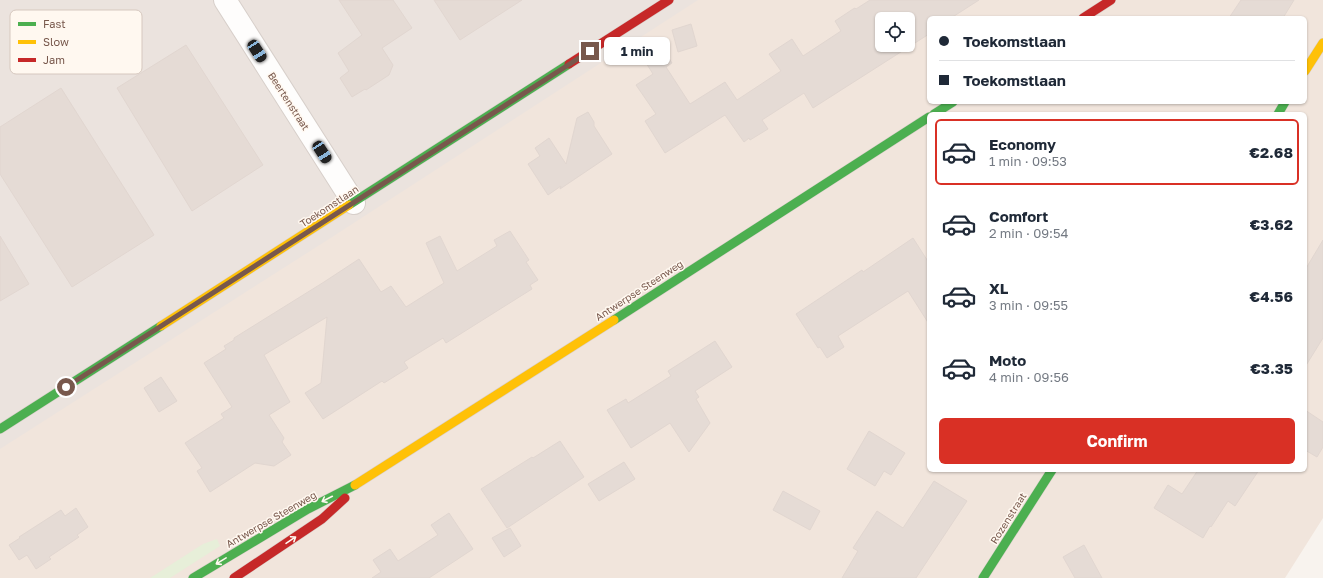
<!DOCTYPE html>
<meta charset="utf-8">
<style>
body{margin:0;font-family:"Golos Text",sans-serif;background:#f2f2f3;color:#1f2937;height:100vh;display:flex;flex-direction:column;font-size:15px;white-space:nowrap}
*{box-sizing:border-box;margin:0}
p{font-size:13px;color:#747a83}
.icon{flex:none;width:22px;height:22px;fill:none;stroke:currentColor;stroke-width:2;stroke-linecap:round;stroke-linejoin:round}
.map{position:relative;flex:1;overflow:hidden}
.drawer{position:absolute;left:927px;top:112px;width:380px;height:360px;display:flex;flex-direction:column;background:#fff;border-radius:6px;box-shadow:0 1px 3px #0004}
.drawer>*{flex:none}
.hud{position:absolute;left:927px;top:16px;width:380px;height:88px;border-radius:6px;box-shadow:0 1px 3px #0004;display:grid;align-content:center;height:88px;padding:0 12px;background:#fff}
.fabs{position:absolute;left:875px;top:12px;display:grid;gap:8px}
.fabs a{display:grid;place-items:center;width:40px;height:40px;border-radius:6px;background:#fff;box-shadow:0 1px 3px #0004;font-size:20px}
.end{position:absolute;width:18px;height:18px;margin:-9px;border:5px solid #78584c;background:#fff;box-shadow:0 0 0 2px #fff}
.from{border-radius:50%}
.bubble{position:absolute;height:28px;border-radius:6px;background:#fff;box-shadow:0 1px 3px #0004;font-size:13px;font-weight:700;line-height:28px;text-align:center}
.car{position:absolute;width:12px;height:24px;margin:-12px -6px;border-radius:5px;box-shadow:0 0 3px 1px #0007;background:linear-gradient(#222 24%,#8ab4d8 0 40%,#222 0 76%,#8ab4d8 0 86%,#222 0)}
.hud b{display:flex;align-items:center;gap:14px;height:38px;font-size:15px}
.hud b+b{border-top:1px solid #e0e1e3}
.hud i{width:10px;height:10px;background:#1f2937}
ul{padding:7px 0 0;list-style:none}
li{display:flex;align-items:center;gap:12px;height:66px;margin:0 8px 6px;padding:0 4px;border:2px solid transparent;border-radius:6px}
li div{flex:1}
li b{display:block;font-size:15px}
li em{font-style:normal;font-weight:700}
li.on{border-color:#d93025}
li>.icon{width:36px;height:36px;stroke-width:1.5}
.action{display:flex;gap:8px;margin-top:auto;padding:8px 12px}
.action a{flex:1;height:46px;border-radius:6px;background:#d93025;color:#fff;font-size:16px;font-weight:700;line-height:46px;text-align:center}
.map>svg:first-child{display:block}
.residential{fill:#f1e5dc;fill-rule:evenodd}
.industrial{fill:#ebe3de}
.green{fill:#e7efd9}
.building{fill:#e5dbd5;stroke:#e1d6d0;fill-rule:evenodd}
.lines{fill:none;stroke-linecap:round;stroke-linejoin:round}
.street-casing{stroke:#d7cfca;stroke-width:24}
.fast-casing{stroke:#d8cfca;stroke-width:10}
.slow-casing{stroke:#d8cfca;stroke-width:10}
.jam-casing{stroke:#d8cfca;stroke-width:10}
.street{stroke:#fefdfc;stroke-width:22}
.fast{stroke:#4caf50;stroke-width:9}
.slow{stroke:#ffc107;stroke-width:9}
.jam{stroke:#c62828;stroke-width:9}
.oneway{stroke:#fff8f0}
.route{stroke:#78584c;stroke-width:5}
.labels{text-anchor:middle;stroke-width:3;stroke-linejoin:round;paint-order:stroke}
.street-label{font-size:10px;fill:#78584c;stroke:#fff8f0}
.key{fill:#fff8f0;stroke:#d6c8bf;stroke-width:1}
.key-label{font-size:11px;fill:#78584c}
</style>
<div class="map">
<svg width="1323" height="578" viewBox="0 0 1323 578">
<rect width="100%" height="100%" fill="#f8f3ee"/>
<path class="residential" d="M695 0H1323V518L1285 578H0V447ZM929 18H1305V102H929ZM882 19H908V45H882ZM929 114H1305V470H929Z"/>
<polygon class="industrial" points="0,0 698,0 329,239 0,449"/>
<polygon class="green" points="217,539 220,546 170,578 150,578 203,544"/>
<g class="building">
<polygon points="339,0 393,0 412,28 382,48 393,65 389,75 366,90 365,89 352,97 340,78 349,71 338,53 362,35"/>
<polygon points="434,0 522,0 460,40"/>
<path d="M870 0H979L951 18H929V34L813 108 804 93 762 120 768 129 750 140 749 138 744 142 725 115 665 153 645 121 656 114 636 85 653 74 643 58 661 46 672 63 666 67 690 104 725 82 737 100 781 71 769 54 792 39 803 56 841 31 835 21 853 9 855 8 856 9ZM882 19H908V45H882Z"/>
<polygon points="1241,0 1294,0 1283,18 1229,18"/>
<polygon points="691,24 697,46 678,52 672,30"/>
<polygon points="186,45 263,165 192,211 117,88"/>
<polygon points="61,88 154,235 72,287 0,174 0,127"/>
<polygon points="588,112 594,122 594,126 612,154 560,189 561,186 548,195 528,164 540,156 535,148 549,138 566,164 577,118"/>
<polygon points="510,231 529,260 526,262 538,280 530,285 532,289 446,343 443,338 404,362 408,368 384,383 382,381 323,419 305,393 321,383 327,317 264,355 290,402 269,415 284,438 282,442 291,455 274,466 255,463 210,492 197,471 202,468 185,443 224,418 221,414 232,407 204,363 226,349 224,346 234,340 234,338 324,282 359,259 381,292 391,286 406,307 444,283 426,243 440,236 457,271 497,246 494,240"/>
<polygon points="0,236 29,284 0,301"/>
<polygon points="913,238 929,263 929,324 908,291 838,336 844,347 827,358 820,347 818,348 796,314 862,270 863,272"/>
<polygon points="1323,240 1323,338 1305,367 1305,270"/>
<polygon points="715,341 732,367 695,391 699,397 696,399 710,423 689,452 670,423 631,448 607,410 626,399 628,403 671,376 668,371"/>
<polygon points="161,377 177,401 159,412 144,388"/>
<polygon points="1305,410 1323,422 1323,447 1317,457 1305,450"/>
<polygon points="869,431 905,453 891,475 884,471 875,486 847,469"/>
<polygon points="560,441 584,477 507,528 481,489 532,457 533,458"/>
<polygon points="624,462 635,479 599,501 588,484"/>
<polygon points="1198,470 1259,470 1235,506 1228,501 1211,527 1210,526 1203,538 1154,508 1168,485 1182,494"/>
<polygon points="934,481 967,501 916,578 842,578 858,551 853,548 877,511 903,528"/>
<polygon points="783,491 820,511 810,530 773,510"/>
<polygon points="76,508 88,527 77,535 79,537 49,557 51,559 36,569 27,555 19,560 9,545 20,538 19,537 61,510 65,516"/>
<polygon points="449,513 473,549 429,578 372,578 381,572 373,560 390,549 398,561 438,535 431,525"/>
<polygon points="510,528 521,546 504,557 492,538"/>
<polygon points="1084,545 1102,578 1075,578 1063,557"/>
</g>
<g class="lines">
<g class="street-casing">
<polyline id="street" points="225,0 354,203"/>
</g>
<g class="fast-casing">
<g id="fast">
<polyline points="934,114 953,102"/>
<polyline points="1278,114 1285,102"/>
<polyline points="349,205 569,64"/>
<polyline points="614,320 929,117"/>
<polyline points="0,429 161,326"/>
<polyline points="193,578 308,509 355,485"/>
<polyline points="983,578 1052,470"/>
</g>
</g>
<g class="slow-casing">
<g id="slow">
<polyline points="1305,71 1323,43"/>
<polyline points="161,326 349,205"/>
<polyline points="355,485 614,320"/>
</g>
</g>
<g class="jam-casing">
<g id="jam">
<polyline points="1083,18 1111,0"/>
<polyline points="569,64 669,0"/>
<polyline points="234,578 322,519 345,498"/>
</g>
</g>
<use href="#street" class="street"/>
<use href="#fast" class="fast"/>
<use href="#slow" class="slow"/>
<use href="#jam" class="jam"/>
</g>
<defs><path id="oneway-shaft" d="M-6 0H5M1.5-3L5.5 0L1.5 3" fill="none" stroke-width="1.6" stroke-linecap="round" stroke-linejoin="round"/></defs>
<g class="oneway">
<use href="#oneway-shaft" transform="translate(327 499) rotate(153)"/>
<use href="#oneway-shaft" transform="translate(291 540) rotate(-34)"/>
<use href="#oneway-shaft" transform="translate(221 561) rotate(149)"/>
</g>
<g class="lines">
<polyline class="route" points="66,387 590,51"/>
</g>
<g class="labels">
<g class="street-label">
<text transform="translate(289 101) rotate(57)" y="4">Beertenstraat</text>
<text transform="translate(329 206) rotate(-33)" y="4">Toekomstlaan</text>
<text transform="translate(639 290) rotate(-33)" y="4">Antwerpse Steenweg</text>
<text transform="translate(1008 518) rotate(-58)" y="4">Rozenstraat</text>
<text transform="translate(271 519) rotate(-30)" y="4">Antwerpse Steenweg</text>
</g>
</g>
<rect x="10" y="10" width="132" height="64" rx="6" class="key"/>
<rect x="18" y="22" width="18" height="4" fill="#4caf50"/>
<rect x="18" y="40" width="18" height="4" fill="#ffc107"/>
<rect x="18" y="58" width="18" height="4" fill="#c62828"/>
<g class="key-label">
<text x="43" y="28">Fast</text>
<text x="43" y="46">Slow</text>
<text x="43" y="64">Jam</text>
</g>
</svg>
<div class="fabs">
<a><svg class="icon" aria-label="locate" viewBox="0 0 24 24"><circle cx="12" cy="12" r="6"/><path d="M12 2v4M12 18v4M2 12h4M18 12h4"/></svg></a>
</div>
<i class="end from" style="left:66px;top:387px"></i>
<i class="end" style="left:590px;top:51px"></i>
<div class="bubble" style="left:604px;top:37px;width:66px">1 min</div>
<i class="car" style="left:257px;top:51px;rotate:147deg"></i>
<i class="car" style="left:322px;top:152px;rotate:147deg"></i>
<div class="hud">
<b><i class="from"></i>Toekomstlaan</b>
<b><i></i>Toekomstlaan</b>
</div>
<section class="drawer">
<ul>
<li class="on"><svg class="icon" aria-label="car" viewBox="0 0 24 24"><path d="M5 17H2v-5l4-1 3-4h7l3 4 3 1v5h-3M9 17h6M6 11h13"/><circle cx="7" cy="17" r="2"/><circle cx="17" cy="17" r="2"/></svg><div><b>Economy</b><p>1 min · 09:53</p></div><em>€2.68</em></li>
<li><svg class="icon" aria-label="car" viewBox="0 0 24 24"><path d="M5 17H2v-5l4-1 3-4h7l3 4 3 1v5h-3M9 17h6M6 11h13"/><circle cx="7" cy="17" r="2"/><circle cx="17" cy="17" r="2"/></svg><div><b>Comfort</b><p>2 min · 09:54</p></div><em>€3.62</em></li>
<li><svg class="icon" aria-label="car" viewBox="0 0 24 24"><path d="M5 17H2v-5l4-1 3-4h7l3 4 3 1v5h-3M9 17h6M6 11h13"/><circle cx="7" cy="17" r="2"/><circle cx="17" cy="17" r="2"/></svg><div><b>XL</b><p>3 min · 09:55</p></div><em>€4.56</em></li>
<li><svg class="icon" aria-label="car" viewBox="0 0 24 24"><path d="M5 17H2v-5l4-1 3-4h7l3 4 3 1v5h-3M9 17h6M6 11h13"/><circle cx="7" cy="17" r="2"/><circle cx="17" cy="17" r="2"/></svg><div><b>Moto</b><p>4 min · 09:56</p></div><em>€3.35</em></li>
</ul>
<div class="action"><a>Confirm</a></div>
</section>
</div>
